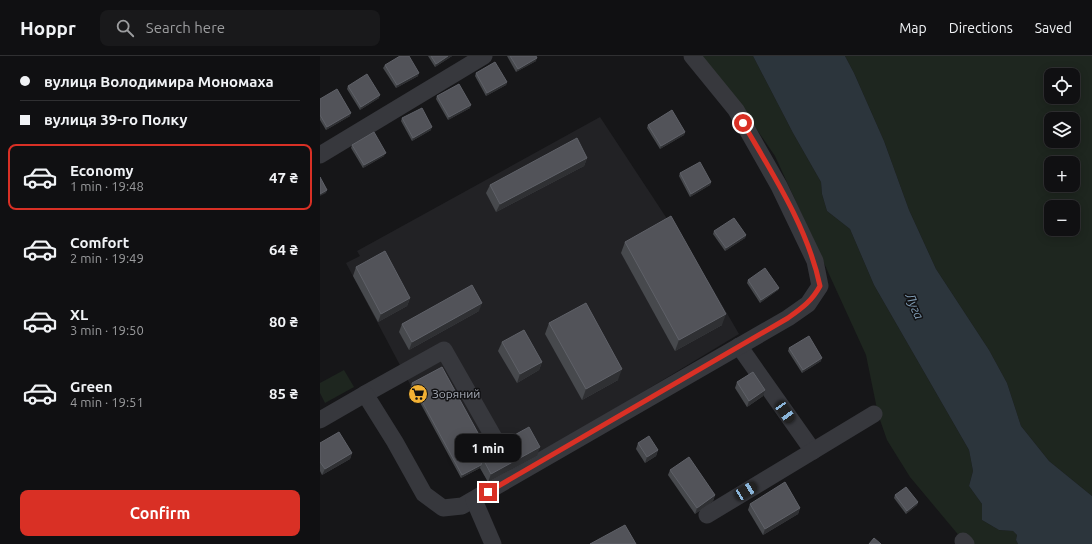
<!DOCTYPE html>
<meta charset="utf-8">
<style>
body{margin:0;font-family:Ubuntu,sans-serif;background:#19191b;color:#f1f3f6;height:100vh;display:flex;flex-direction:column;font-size:15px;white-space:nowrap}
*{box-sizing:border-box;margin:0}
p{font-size:13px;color:#9c9d9f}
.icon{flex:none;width:22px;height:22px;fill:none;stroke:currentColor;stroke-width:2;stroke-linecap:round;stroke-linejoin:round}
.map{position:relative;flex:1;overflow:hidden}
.details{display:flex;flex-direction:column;background:#101012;width:320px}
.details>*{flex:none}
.top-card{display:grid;align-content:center;height:88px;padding:0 20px;background:#101012}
.controls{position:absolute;left:724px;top:12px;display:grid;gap:8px}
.controls a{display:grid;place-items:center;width:36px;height:36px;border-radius:8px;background:#101012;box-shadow:0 2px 10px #0003,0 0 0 1px #303032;font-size:20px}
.end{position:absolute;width:18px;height:18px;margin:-9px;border:5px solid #d93025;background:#fff;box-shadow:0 0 0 2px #fff}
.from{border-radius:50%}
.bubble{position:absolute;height:28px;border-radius:8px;background:#101012;box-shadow:0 2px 10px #0003,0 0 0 1px #303032;font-size:13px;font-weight:700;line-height:28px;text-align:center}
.car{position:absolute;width:12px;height:24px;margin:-12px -6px;border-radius:5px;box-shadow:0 0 3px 1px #0007;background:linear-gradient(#222 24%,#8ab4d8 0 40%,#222 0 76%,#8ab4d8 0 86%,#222 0)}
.top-card b{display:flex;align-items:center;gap:14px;height:38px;font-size:15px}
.top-card b+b{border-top:1px solid #303032}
.top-card i{width:10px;height:10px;background:#f1f3f6}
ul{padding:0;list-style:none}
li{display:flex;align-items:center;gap:12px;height:66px;margin:0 8px 6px;padding:0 12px;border:2px solid transparent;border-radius:8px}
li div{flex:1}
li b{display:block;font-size:15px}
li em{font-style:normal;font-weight:700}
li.selected{border-color:#d93025}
li>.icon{width:36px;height:36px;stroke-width:1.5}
.action{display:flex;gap:8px;margin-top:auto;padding:8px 20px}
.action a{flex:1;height:46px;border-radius:8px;background:#d93025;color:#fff;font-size:16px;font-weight:700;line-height:46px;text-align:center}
header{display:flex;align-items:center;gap:24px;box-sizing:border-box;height:56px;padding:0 20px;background:#101012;border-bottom:1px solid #303032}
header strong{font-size:19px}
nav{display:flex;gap:22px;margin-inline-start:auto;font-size:14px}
.search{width:280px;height:36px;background:#19191b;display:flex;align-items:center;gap:10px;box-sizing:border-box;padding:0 14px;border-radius:8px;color:#9c9d9f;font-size:15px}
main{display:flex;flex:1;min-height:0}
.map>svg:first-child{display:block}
.built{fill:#222225}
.green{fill:#1e261f;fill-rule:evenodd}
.water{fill:#2c353c}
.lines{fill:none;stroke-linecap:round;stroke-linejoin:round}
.minor{stroke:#37383d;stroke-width:17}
.wall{fill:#47494d}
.shaded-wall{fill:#2f3033}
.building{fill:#525359;stroke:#5f6168}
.route{stroke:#d93025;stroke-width:5}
.labels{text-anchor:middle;stroke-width:3;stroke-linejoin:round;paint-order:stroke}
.poi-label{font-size:12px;fill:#a8adb8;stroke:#111113;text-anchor:start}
.water-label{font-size:13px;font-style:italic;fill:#7f9bb3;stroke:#111113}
</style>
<header>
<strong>Hoppr</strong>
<div class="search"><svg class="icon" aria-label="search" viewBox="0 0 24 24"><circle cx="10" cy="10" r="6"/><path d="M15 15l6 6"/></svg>Search here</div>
<nav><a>Map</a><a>Directions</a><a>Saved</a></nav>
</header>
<main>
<section class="details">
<div class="top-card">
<b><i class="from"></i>вулиця Володимира Мономаха</b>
<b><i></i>вулиця 39-го Полку</b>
</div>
<ul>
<li class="selected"><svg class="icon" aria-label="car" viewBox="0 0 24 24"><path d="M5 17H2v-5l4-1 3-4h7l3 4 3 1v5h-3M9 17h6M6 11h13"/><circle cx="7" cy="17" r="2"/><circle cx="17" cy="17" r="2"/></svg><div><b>Economy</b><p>1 min · 19:48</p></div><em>47 ₴</em></li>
<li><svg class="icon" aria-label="car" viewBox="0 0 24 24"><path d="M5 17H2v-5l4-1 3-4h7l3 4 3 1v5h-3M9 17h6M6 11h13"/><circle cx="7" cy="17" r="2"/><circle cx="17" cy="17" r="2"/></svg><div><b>Comfort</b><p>2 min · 19:49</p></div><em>64 ₴</em></li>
<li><svg class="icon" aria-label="car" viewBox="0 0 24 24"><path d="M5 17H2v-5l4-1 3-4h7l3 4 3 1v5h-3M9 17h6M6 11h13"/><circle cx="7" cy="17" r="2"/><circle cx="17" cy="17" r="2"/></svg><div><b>XL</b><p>3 min · 19:50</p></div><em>80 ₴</em></li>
<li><svg class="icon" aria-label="car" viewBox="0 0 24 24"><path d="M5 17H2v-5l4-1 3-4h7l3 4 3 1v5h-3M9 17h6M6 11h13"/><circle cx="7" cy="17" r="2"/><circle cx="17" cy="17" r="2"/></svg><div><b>Green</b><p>4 min · 19:51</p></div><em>85 ₴</em></li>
</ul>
<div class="action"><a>Confirm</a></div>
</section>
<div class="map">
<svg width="772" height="488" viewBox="0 0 772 488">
<rect width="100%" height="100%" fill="#161618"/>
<polygon class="built" points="280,61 390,228 419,278 217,400 168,426 160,412 91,330 26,207 40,200 37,195"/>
<g class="green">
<polygon points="381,0 433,0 473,77 501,126 502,138 507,155 530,173 554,229 649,394 653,415 649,430 662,448 662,464 679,474 693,475 697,479 696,484 698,488 646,488 590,421 567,384 558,358 546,299 455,100 416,43"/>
<path d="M525 0H772V440L729 405 701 370 687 327 669 294 616 213 589 154 564 85 534 17ZM731 19H753V41H731ZM731 63H753V85H731ZM731 107H753V129H731ZM731 151H753V173H731Z"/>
<polygon points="24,314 34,331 5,347 0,337 0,327"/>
</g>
<polygon class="water" points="433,0 525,0 534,17 564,85 589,154 616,213 669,294 687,327 701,370 729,405 772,440 772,488 698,488 696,484 697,479 693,475 679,474 662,464 662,448 649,430 653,415 649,394 554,229 530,173 507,155 502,138 501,126 473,77"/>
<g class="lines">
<g class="minor">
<polyline points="0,99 164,0"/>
<polyline points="419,290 493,395"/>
<polyline points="45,338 124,294 177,387"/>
<polyline points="0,364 45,338 75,386 104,438 123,452 142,450 468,262 488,248 500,230 495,205 459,130 416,54 372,0"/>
<polyline points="154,444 173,488"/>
<polyline points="387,459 554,358"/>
<polyline points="643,485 646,488"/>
</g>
</g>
<g class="wall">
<polygon points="108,0 132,0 115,11"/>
<polygon points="187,0 216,0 216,5 196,16"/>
<polygon points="65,9 98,20 76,32 63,12"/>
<polygon points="156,17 187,26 186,29 166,40 155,20"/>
<polygon points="28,30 59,42 40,54 27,33"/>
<polygon points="117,40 150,52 128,64 116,43"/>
<polygon points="0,43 30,60 6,74 0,64"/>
<polygon points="82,62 111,74 92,85 81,65"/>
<polygon points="328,69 365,76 364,79 340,93 327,72"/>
<polygon points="32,89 64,100 43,112 31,92"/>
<polygon points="267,102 264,110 176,156 166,137 170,129"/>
<polygon points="360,117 391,126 390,129 370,141 359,120"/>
<polygon points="394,175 426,179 425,182 405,195 393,178"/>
<polygon points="305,186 402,269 355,295 301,197"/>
<polygon points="36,211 90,242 87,250 58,266 33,220"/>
<polygon points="428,224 459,232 458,234 440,247 427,227"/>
<polygon points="159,255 89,294 79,276 82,268"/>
<polygon points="229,267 298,324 262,344 225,278"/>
<polygon points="182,286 222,306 219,314 197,327 178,295"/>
<polygon points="469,292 501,305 482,317 468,295"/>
<polygon points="417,326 443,340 427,351 415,332"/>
<polygon points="92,327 169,397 171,392 217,400 168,426 160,412 141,422 91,330"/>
<polygon points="0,387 32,397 30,403 2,419 0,415"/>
<polygon points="318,387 338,394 336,400 325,407 316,393"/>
<polygon points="350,414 395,439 393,445 375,458 348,419"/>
<polygon points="575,439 598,446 597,449 586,458 574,442"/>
<polygon points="430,448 480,452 478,458 443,479 428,454"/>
</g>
<g class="shaded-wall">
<polygon points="128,0 132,0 115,11 116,8"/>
<polygon points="217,2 216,5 196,16 198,13"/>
<polygon points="99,17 98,20 76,32 77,29"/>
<polygon points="187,26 186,29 166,40 167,37"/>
<polygon points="60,39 59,42 40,54 41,51"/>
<polygon points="151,49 150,52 128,64 129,61"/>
<polygon points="31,57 30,60 6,74 7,71"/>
<polygon points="112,71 111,74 92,85 93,82"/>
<polygon points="365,76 364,79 340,93 341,90"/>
<polygon points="66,97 64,100 43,112 44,109"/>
<polygon points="267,102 264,110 176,156 180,148"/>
<polygon points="391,126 390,129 370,141 371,138"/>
<polygon points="7,134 6,137 0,140 0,138"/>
<polygon points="426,179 425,182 405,195 406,192"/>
<polygon points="459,232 458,234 440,247 441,244"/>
<polygon points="90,242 87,250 58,266 61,258"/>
<polygon points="162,247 159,255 89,294 92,286"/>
<polygon points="406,258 402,269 355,295 359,284"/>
<polygon points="502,302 501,305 482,317 483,314"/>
<polygon points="222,306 219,314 197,327 200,318"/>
<polygon points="302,313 298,324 262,344 266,333"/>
<polygon points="445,334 443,340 427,351 429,345"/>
<polygon points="220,391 217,400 168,426 171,418"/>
<polygon points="338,394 336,400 325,407 327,401"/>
<polygon points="32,397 30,403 2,419 5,413"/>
<polygon points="161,409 160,412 141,422 142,419"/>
<polygon points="395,439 393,445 375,458 377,452"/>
<polygon points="598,446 597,449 586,458 587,455"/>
<polygon points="480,452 478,458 443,479 445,473"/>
</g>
<g class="building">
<polygon points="80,0 89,0 99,17 77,29 65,9"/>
<polygon points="111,0 128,0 116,8"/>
<polygon points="190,0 216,0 217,2 198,13"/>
<polygon points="175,6 187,26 167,37 156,17"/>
<polygon points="47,18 60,39 41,51 28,30"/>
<polygon points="139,28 151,49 129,61 117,40"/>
<polygon points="17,33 31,57 7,71 0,59 0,43"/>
<polygon points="102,52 112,71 93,82 82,62"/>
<polygon points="352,54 365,76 341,90 328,69"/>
<polygon points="54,76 66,97 44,109 32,89"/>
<polygon points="257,82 267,102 180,148 170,129"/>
<polygon points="380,106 391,126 371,138 360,117"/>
<polygon points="0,121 7,134 0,138"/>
<polygon points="351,160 406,258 359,284 305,186"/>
<polygon points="414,162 426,179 406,192 394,175"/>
<polygon points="65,195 90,242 61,258 36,211"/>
<polygon points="445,212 459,232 441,244 428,224"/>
<polygon points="152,229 162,247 92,286 82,268"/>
<polygon points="266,247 302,313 266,333 229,267"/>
<polygon points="204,274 222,306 200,318 182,286"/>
<polygon points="489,280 502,302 483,314 469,292"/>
<polygon points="122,311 170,399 163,403 161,409 142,419 92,327"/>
<polygon points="433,316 445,334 429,345 417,326"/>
<polygon points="209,371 220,391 171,418 163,403 174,397 171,392"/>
<polygon points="19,376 32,397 5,413 0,406 0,387"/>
<polygon points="329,380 338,394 327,401 318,387"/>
<polygon points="369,401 395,439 377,452 350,414"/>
<polygon points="465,426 480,452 445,473 430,448"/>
<polygon points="586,431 598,446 587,455 575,439"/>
<polygon points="305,469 316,488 270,488"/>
<polygon points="554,482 561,488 549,488"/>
</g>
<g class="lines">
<path class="route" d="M168 436 468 262C482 252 492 245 500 230 488 172 452 117 423 67"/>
</g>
<defs>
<g id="supermarket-disc" transform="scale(1)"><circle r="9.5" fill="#f2b134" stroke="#111113"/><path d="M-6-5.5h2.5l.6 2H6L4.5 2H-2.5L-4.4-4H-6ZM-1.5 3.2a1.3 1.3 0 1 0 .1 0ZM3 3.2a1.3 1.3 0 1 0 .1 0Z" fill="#111"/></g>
</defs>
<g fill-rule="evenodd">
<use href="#supermarket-disc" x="98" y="338"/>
</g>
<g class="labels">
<g class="poi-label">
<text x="112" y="342">Зоряний</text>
</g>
<g class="water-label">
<text transform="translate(595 250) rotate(67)" y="5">Луга</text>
</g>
</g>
</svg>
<div class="controls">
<a><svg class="icon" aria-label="locate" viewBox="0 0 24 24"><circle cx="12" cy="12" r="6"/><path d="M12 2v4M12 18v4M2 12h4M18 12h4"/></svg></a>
<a><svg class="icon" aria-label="layers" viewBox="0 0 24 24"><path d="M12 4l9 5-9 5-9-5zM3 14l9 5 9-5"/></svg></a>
<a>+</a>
<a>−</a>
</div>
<i class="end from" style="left:423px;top:67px"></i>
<i class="end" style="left:168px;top:436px"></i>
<div class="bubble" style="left:135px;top:378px;width:66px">1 min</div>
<i class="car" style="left:465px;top:356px;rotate:145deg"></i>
<i class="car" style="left:426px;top:435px;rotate:59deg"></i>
</div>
</main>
